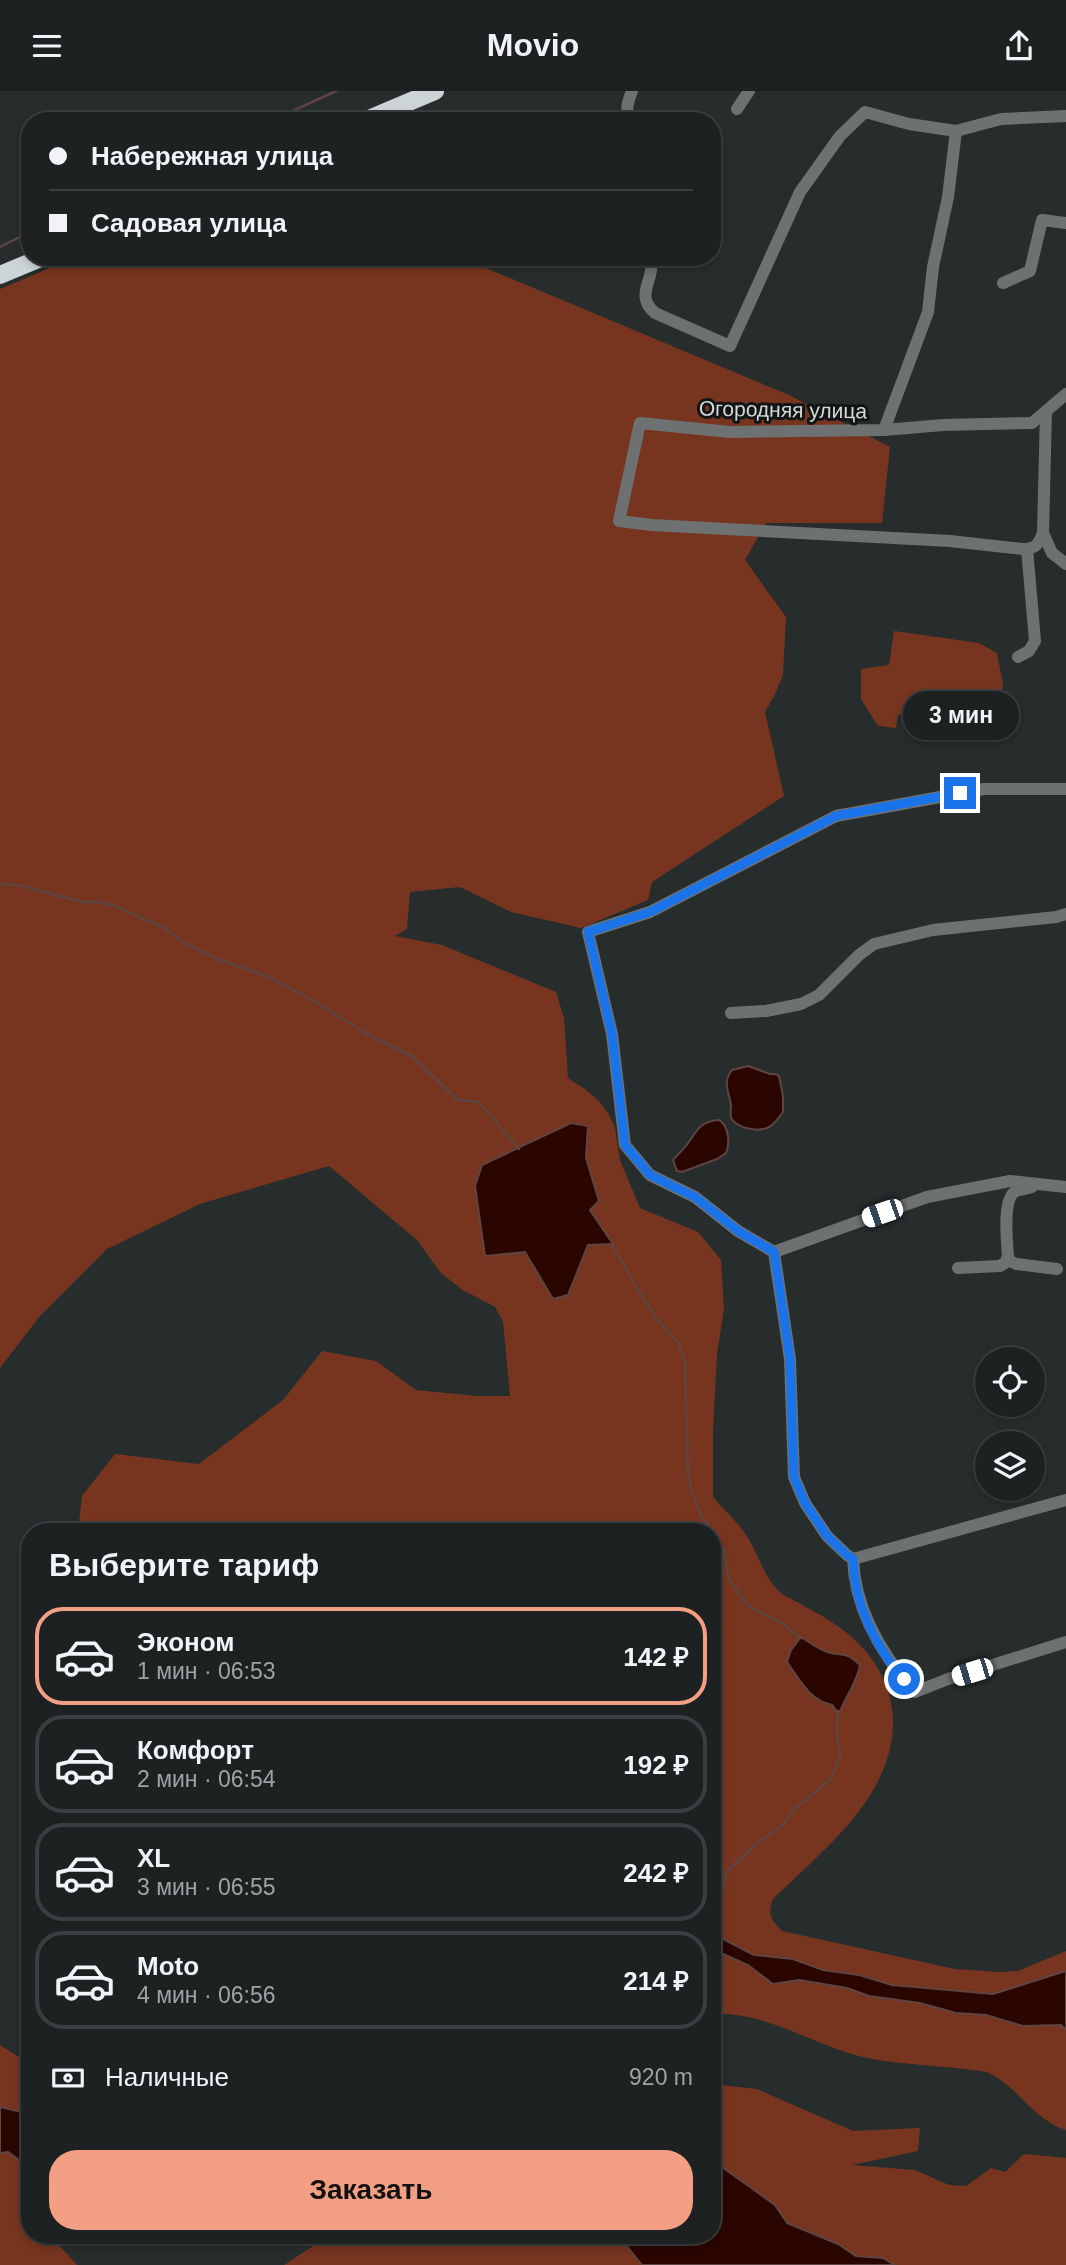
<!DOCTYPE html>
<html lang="ru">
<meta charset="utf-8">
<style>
body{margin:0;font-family:Helvetica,sans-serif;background:#2a2e2f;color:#f1f3f6;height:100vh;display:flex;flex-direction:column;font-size:26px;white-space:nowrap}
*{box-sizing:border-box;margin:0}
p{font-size:23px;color:#a0a3a5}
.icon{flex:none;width:38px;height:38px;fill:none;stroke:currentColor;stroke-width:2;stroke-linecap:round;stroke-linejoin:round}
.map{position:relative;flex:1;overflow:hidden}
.side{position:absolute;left:21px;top:1432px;width:700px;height:721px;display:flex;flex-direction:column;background:#1d2122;border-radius:28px;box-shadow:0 4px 10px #0003,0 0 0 2px #3b3e40}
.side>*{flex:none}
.top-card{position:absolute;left:21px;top:21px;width:700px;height:154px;border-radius:28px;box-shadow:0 4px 10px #0003,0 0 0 2px #3b3e40;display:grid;align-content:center;height:154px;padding:0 28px;background:#1d2122}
.fabs{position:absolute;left:975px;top:1256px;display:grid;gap:14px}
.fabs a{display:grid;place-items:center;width:70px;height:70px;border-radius:50%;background:#1d2122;box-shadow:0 4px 10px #0003,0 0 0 2px #3b3e40;font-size:35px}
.end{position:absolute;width:32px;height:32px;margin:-16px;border:9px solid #1a73e8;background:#fff;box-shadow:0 0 0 4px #fff}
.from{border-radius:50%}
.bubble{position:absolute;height:49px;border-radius:24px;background:#1d2122;box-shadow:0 4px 10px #0003,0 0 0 2px #3b3e40;font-size:23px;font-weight:600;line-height:49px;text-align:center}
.car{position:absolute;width:21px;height:42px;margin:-21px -10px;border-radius:9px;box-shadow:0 0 5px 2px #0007;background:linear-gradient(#fff 24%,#345 0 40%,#fff 0 76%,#345 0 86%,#fff 0)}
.top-card b{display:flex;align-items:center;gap:24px;height:66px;font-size:26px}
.top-card b+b{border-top:2px solid #3b3e40}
.top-card i{width:18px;height:18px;background:#f1f3f6}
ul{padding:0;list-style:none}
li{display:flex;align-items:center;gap:21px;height:98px;margin:0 14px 10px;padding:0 14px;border:4px solid #3b3e40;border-radius:28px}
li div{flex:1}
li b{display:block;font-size:26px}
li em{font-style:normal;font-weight:600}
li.on{border-color:#f39f84}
li>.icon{width:63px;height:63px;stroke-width:1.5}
h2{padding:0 28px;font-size:32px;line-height:84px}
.pay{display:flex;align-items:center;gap:18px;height:77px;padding:0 28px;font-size:26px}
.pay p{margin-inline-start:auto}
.action{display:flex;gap:14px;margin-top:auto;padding:14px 28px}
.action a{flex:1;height:80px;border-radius:28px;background:#f39f84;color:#111;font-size:28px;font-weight:600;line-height:80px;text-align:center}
header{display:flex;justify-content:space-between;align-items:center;height:91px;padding:0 28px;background:#1d2122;font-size:32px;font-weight:600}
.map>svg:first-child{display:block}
.green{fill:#77351f}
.water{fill:#2b0500;stroke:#5e4541;stroke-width:2}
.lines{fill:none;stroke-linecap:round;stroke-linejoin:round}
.stream{stroke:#5e4541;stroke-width:2.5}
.minor{stroke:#6e7172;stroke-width:12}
.highway{stroke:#ccd4d5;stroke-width:18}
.route{stroke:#1a73e8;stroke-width:9}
.labels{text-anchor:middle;stroke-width:6;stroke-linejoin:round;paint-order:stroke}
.street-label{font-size:21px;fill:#d5d9d9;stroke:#121415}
</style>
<header><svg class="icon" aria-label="menu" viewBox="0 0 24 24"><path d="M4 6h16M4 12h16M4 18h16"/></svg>Movio<svg class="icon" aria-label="share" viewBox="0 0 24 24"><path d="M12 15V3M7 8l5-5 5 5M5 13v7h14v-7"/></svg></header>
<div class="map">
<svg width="1066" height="2174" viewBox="0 0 1066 2174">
<rect width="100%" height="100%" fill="#272c2d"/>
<g class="green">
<path d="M76 166H482L481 175 789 304 890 356 882 432H766L745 469 786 526 783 584 775 603 765 621 784 705 652 791 648 809 581 837 511 821 460 796 410 801 407 838 395 845 442 854 556 901 564 927 568 987 585 998 599 1010 608 1022 615 1037 620 1069 640 1117 698 1141 721 1169 724 1218 717 1263 713 1341V1406C725 1420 739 1432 748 1447 759 1464 764 1488 781 1502 787 1507 797 1510 804 1515 823 1525 842 1536 857 1551 879 1572 893 1601 893 1632 892 1707 823 1759 773 1808 767 1823 771 1829 782 1840L955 1878 999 1881 1018 1880 1066 1860V2039C1033 2029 1018 1995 987 1981 946 1974 904 1975 863 1966 812 1954 766 1920 712 1923V1440H78L82 1405 115 1363 199 1373 283 1309 322 1260 376 1270 416 1299 477 1305H510L503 1231 495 1216 461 1198 440 1181 417 1149 329 1075 200 1113 107 1158 40 1225 0 1277V198Z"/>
<polygon points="894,540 979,552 997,562 1003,593 997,623 966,629 926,619 898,624 896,637 878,635 861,608 861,578 889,574"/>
<polygon points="0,1954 30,1973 30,2144 73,2144 57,2152 77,2174 0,2174"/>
<polygon points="712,1993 757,1998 853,2040 920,2037 918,2060 852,2074 915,2079 949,2094 966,2095 991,2077 1005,2081 1024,2063 1066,2067 1066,2174 284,2174 313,2155 325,2144 712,2144"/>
</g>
<g class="water">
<path d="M748 975 770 983H775L779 985 783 1005V1021C779 1027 774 1034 767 1037 756 1041 737 1037 731 1027 730 1023 731 1018 731 1014 729 1000 722 992 732 979Z"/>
<path d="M719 1029C729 1035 730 1052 726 1062L717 1068 682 1081 677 1080 673 1069C677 1064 681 1061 685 1056 696 1043 698 1030 719 1029Z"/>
<polygon points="571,1032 588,1035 586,1067 599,1110 590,1119 613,1153 588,1154 568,1204 553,1208 525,1161 485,1165 475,1095 482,1074"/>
<path d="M801 1546C809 1551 818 1558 827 1561 844 1566 844 1559 860 1574 857 1592 845 1606 839 1623L832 1614C809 1609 800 1589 787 1571L791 1559Z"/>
<polygon points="723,1848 754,1864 793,1868 823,1879 859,1884 892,1894 993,1903 1066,1880 1066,1939 1061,1934 1023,1935 986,1924 956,1922 920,1912 869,1905 847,1897 799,1889 773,1893 748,1874 712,1858 712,1851"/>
<polygon points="0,2016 30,2023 30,2077 8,2061 0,2062"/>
<polygon points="712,2069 775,2114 787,2132 838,2153 856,2165 883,2167 895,2174 642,2174 622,2149 609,2144 712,2144"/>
</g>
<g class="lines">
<g class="stream">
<polyline points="271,30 336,0"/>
<polyline points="0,156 30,141"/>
<polyline points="0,793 19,794 82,811 101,811 118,816 166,838 179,848 215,867 269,886 305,905 378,949 412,965 458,1009 479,1011 519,1058"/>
<polyline points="612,1153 638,1199 656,1227 678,1251 685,1271 688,1382 691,1398 702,1427 712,1437 724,1459 729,1489 749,1516 780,1531 801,1547"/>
<polyline points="712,1838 727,1780 759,1751 783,1734 795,1718 831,1688 840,1666 837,1643 838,1620"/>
</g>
<g class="minor">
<path d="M632 0C628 11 623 21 634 30"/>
<polyline points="737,18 749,0"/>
<path d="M649 166C659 185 632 203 655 222L730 255 800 101 840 45 865 21 909 33 956 40 1001 28 1066 25"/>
<polyline points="1003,192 1030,180 1042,129 1066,132"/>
<polyline points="1046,320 1043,442 1052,462 1066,473"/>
<polyline points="884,339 928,221 933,176 948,106 956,40"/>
<path d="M1043 442C1038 454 1036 458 1022 458L950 450 652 434 619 430 640 332 730 341 884 339 943 334 1032 332 1066 303"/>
<polyline points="1018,566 1029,560 1035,550 1027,458"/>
<polyline points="731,922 766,920 801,913 819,904 859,864 874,853 933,839 1056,826 1066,823"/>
<polyline points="774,1161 738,1140 695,1106 650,1084 625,1054 612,943 588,841 650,821 836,725 984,698 1066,698"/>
<polyline points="774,1161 790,1268 794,1386 805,1412 827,1445 847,1464 853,1468"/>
<polyline points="774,1161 927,1106 1010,1090 1066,1096"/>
<polyline points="1008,1166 1010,1170 1016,1173 1057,1178"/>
<path d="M958 1177 1000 1175 1005 1172 1008 1166C1007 1151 1002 1107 1016 1100 1021 1098 1028 1098 1032 1096"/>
<path d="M853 1468C855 1520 882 1564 915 1601L948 1588 1066 1551"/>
<polyline points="853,1468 1066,1409"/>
</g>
<g class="highway">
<polyline points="364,30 435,0"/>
<polyline points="0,184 43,166"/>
</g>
</g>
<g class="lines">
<path class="route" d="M904 1588C875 1556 854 1512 853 1468L847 1464 827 1445 805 1412 794 1386 790 1268 774 1161 738 1140 695 1106 650 1084 625 1054 612 943 588 841 650 821 836 725 960 702"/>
</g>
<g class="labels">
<g class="street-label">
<text transform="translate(783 319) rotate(1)" y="7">Огородняя улица</text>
</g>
</g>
</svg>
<div class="fabs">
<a><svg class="icon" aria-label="locate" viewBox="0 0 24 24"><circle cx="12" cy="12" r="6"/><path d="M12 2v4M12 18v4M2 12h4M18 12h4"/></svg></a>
<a><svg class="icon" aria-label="layers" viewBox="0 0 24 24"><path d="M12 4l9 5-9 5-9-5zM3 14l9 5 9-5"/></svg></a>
</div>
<i class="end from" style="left:904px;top:1588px"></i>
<i class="end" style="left:960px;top:702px"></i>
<div class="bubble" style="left:903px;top:600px;width:116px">3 мин</div>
<i class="car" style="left:882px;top:1122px;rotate:251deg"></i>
<i class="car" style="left:972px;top:1581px;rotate:253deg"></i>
<div class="top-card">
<b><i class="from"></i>Набережная улица</b>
<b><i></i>Садовая улица</b>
</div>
<section class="side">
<h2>Выберите тариф</h2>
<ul>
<li class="on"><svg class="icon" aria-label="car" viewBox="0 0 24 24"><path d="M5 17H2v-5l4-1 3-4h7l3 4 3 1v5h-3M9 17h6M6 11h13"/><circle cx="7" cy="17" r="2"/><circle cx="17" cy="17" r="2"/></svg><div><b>Эконом</b><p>1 мин · 06:53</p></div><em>142 ₽</em></li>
<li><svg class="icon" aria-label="car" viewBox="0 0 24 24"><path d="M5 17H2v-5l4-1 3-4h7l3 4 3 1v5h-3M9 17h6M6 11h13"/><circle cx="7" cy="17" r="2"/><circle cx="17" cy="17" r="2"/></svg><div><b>Комфорт</b><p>2 мин · 06:54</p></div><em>192 ₽</em></li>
<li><svg class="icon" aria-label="car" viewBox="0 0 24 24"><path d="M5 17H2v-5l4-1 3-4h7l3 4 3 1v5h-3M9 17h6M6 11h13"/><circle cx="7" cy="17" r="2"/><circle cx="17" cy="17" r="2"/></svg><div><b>XL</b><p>3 мин · 06:55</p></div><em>242 ₽</em></li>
<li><svg class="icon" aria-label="car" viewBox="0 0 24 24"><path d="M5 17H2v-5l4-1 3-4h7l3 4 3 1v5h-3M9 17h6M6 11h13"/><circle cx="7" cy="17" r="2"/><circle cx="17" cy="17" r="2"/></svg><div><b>Moto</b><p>4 мин · 06:56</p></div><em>214 ₽</em></li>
</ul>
<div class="pay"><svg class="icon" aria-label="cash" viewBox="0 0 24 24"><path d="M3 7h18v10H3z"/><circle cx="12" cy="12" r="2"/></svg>Наличные<p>920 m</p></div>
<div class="action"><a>Заказать</a></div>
</section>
</div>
